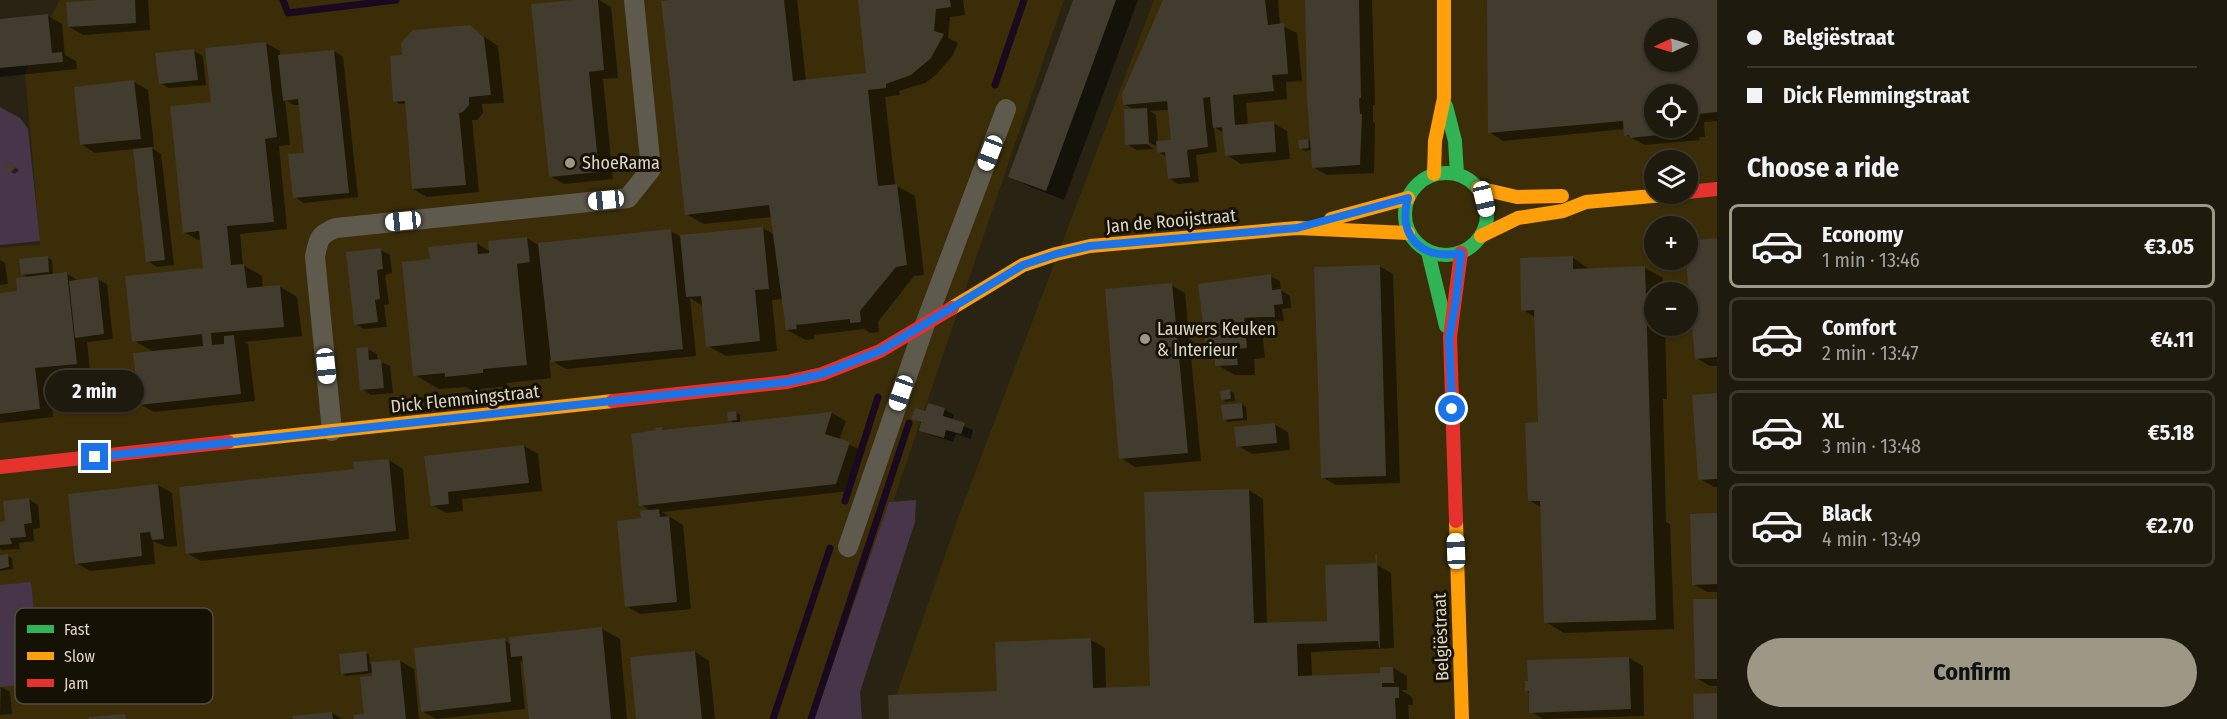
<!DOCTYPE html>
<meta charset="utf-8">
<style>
body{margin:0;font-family:"Fira Sans Condensed",sans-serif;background:#272317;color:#f1f3f6;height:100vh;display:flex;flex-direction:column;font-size:22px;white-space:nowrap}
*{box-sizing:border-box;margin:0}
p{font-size:20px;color:#a1a19e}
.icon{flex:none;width:33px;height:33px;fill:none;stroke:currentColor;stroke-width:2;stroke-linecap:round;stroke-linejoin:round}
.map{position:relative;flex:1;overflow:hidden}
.details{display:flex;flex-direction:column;background:#1f1a0e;width:510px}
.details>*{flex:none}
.hud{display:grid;align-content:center;height:132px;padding:0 30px;background:#1f1a0e}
.needle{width:39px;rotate:266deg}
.fabs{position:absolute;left:1644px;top:18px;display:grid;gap:12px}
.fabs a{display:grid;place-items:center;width:54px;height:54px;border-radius:50%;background:#1f1a0e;box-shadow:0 2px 4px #0004,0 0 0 2px #3c382e;font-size:30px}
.end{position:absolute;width:27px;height:27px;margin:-14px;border:8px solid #1a73e8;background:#fff;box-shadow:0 0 0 3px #fff}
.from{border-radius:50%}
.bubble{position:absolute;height:42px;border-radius:21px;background:#1f1a0e;box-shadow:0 2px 4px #0004,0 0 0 2px #3c382e;font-size:20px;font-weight:700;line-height:42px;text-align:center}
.car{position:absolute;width:18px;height:36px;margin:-18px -9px;border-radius:8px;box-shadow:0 0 4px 2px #0007;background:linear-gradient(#fff 24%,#345 0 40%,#fff 0 76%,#345 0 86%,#fff 0)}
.hud b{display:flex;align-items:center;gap:21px;height:57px;font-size:22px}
.hud b+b{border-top:2px solid #3c382e}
.hud i{width:15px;height:15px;background:#f1f3f6}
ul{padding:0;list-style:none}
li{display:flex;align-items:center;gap:18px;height:84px;margin:0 12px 9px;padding:0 18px;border:3px solid #3c382e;border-radius:9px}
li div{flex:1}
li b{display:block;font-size:22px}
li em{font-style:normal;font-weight:700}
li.on{border-color:#9d9786}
li>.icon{width:54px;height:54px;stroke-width:1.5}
h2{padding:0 30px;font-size:27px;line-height:72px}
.primary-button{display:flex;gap:12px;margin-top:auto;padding:12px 30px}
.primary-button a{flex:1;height:69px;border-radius:36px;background:#9d9786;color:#111;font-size:24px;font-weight:700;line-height:69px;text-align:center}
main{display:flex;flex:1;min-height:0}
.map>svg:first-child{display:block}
.built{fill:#3a2d08;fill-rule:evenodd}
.green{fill:#473549}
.shadow{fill:#0007;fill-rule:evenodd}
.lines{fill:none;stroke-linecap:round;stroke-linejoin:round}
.stream{stroke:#1b0a1f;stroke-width:7}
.building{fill:#423c2e;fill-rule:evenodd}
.street{stroke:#5f5a4e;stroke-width:20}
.fast{stroke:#30b455;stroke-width:14}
.slow{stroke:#ff9f0a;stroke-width:14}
.jam{stroke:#e5322d;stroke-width:14}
.route{stroke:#1a73e8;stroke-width:8}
.poi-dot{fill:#9d9786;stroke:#161105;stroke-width:2}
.labels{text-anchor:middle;stroke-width:6;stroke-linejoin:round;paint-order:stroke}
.poi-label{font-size:18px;fill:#dcd5c4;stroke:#161105;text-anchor:start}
.street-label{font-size:18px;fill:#dcd5c4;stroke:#161105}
.key{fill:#161105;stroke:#514c3e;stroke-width:1.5}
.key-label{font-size:16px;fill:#dcd5c4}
</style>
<main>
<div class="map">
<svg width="1717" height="719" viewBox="0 0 1717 719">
<rect width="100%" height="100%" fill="#292313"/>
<g class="built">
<polygon points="59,0 1064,0 819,719 0,719 0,248 40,244 25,73"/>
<path d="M1154 0H1717V719H888L959 515ZM1654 28H1688V62H1654ZM1654 94H1688V128H1654ZM1654 160H1688V194H1654ZM1654 226H1688V260H1654ZM1654 292H1688V326H1654Z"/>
</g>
<g class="green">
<polygon points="0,107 20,118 28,129 40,241 0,245"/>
<polygon points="916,500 915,522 860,692 862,719 814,719 889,502"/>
<polygon points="31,582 41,683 0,687 0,585"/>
</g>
<g class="shadow">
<polygon points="108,0 148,0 150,30 83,35 69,27"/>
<polygon points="587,0 599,0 611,7 618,78 603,79 613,179 564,184 550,176"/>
<polygon points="683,0 797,0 806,81 867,74 859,0 963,0 965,15 950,17 948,38 958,43 953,55 936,75 925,83 899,91 900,95 885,97 895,185 915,196 924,275 914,276 878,322 879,332 870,333 864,329 814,335 814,339 806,340 787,330 783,299 772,300 777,351 726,356 708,346 703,306 690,298 696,356 566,369 549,359 551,378 507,383 507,386 471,390 466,387 439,389 415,375 431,260 476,243 491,252 527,238 540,246 670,231 681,237 763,228 775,235 772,217 704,224 686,214"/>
<polygon points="1075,0 1138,0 1064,200 1028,186 1010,176"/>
<path d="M1164 0H1278L1280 25 1297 33 1302 81 1286 82 1287 99 1246 103 1248 125 1273 123 1287 131 1290 159 1241 164 1227 155 1224 133 1214 127 1217 152 1196 155 1199 182 1178 184 1169 178 1167 157 1158 152V147L1143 139 1142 141 1154 149 1136 150 1127 144 1134 110 1124 104ZM1169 110 1173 141 1158 142 1156 115 1150 111Z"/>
<polygon points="1306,0 1372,0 1375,105 1373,105 1373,122 1375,123 1374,173 1327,175 1313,167 1312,150 1305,151 1300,148 1308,140 1312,143"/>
<path d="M1488 0H1717V121L1704 122 1705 137H1699L1700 140 1645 145 1626 135 1625 129 1503 141 1489 132ZM1654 28H1688V62H1654ZM1654 94H1688V128H1654Z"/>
<polygon points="48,16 62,24 65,55 76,61 77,69 0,77 0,20"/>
<polygon points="470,27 498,46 504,103 482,104 483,113 477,120 472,120 479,192 427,197 413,189 407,103 399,104 395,101 403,56"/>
<polygon points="266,43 280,51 280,57 334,51 343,57 358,197 304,203 295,197 306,154 300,105 294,105 285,100 290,145 279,146 287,229 240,234 243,265 262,276 263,288 279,286 297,297 302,336 244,342 248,344 255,401 154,412 140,404 154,352 134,341 208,269 202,239 198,240 184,232 212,103"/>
<polygon points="194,51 203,56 206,85 169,88 160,83"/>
<polygon points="134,82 148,90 154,147 150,147 161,154 174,265 157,267 148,261 135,149 95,153 81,144"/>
<polygon points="14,166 19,170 15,174 11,172"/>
<polygon points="1717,240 1717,366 1710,366 1696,358 1688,243"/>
<polygon points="381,250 390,255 392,273 385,275 389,304 384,305 387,327 364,329 355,324"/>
<polygon points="48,258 52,260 53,275 67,274 79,281 97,279 107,284 113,339 87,342 90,371 49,375 53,417 0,423 0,294 19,292 29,278 22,274"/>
<polygon points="1573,258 1591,270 1645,268 1663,278 1663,292 1654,292 1654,326 1665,326 1667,399 1663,399 1666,522 1670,524 1674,629 1564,633 1546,622 1542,508 1529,500 1539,424 1536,318 1523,310 1522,260"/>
<polygon points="0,260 5,263 8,284 0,285"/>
<polygon points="1379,266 1393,274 1400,483 1336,485 1322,477"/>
<path d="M1270 276 1280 281 1281 290 1290 296 1291 308 1282 309 1284 321 1250 322 1262 329 1265 358 1254 359 1255 375H1235L1217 365 1216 353 1207 347 1200 285ZM1264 314 1265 317 1210 321V318Z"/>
<polygon points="1171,285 1185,293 1201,461 1135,467 1121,458"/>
<polygon points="367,349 377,354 378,361 390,366 393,393 371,395 362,389"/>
<polygon points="1230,391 1234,393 1235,401 1226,402 1222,399"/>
<polygon points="1717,395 1717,487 1714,487 1700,479"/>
<polygon points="1242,404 1246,407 1247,420 1228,422 1224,419"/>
<polygon points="929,405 945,410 954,415 952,421 973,430 971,439 956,434 953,442 930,435 921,430 922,424 913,418 926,413"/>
<polygon points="735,413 740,415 740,423 832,413 846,421 839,440 863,451 850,491 662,512 683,525 691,609 640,614 626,606 643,520 651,511 641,505 657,432 661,429 666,431 736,424 729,420"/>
<polygon points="1274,424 1288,432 1290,450 1252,454 1238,446"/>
<polygon points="524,446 538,454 542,491 462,499 463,511 446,513 432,505 425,457"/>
<polygon points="389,460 403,469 409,539 201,561 187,553"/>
<polygon points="158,485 172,493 177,546 167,547 153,541 155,564 90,571 76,563"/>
<polygon points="1249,490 1263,499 1267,624 1328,622 1377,565 1391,573 1394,648 1311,652 1312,677 1382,675 1381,669 1393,668 1407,676 1407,690 1401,690 1412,697 1413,705 1408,705 1409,719 890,719 999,693 1091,640 1105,648 1106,689 1152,688"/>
<polygon points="28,499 38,505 40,528 33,529 34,541 19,543 20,549 3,550 0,549 0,523 7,522"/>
<polygon points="1717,515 1717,592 1707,592 1693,584"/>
<polygon points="8,556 12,558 13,569 0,571 0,557"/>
<polygon points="1717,600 1717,686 1710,686 1696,678"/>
<polygon points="602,629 620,639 627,719 530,719 524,663 520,661 525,709 436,719 422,711 504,640 511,644"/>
<polygon points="695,652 709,661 715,719 637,719 632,659"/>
<polygon points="365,653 369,655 370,664 400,661 414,669 419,719 355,719 365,715 373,673 346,676 342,673"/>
<polygon points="1629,658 1643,666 1644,716 1543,719 1531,712 1530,693 1526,691"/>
<polygon points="1,687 10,692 12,714 0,715"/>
<polygon points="332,713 342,719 294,719"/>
</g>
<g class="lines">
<g class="stream">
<polyline points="283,0 288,13 396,0"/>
<polyline points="995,85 1024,0"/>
<polyline points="845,501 878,397"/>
<polyline points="773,719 830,548"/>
<polyline points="811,719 909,423"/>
</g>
</g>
<g class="building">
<polygon points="99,0 135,0 136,23 68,27 66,2"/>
<polygon points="572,0 598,0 604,70 589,72 599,172 549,177 531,4"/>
<polygon points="670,0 784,0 793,81 866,73 858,0 950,0 951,7 936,9 934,31 944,34 931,58 911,75 886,84 886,88 868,90 878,186 897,184 907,265 896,267 860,311 861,322 850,323 850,319 796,325 797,329 786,330 769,205 685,215 661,1"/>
<polygon points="1073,0 1116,0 1046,191 1008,177"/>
<polygon points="1163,0 1265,0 1268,25 1284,23 1288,74 1272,75 1274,91 1233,95 1235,125 1274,121 1276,152 1225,156 1222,127 1213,128 1210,97 1203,98 1208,147 1187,150 1190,177 1168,179 1165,152 1157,153 1156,141 1171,140 1167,101 1123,105 1122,94"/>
<polygon points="1305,0 1359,0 1361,98 1359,98 1360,114 1362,114 1360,165 1312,168 1307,99"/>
<path d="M1487 0H1717V112L1690 115 1692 130H1686V132L1630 138 1629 135 1624 136 1623 121 1488 133ZM1654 28H1688V62H1654ZM1654 94H1688V128H1654Z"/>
<polygon points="48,14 52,53 62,52 63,62 0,68 0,19"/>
<polygon points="470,25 484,37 491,95 469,97 469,105 463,112 459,113 466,185 412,189 405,101 393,102 390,56 402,55 401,43 413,30"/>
<polygon points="266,42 277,137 265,139 274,222 227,226 231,265 244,264 247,288 280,285 284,327 211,333 212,345 224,344 224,336 234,335 241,394 139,405 133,353 203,346 202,334 132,342 125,276 203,268 199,231 183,233 170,106 211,102 205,48"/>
<polygon points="194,49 198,80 159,84 155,53"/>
<polygon points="334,50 349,193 293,198 288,154 304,153 298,99 283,101 278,55"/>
<polygon points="134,80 141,139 80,145 74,87"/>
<polygon points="1147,108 1149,144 1125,145 1124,109"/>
<polygon points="1308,139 1309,148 1299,149 1298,140"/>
<polygon points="152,147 165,260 146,262 133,149"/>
<polygon points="10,161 16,167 10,173 4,168"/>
<polygon points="763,227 769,289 755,290 760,341 706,347 701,296 686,297 680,235"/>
<polygon points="671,229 683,349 551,362 538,243"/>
<polygon points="527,237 530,262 517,264 527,365 483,369 483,373 445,377 445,373 413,376 402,262 430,259 428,247 477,242 478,254 489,253 488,241"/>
<polygon points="1717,238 1717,357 1695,359 1686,260 1688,241"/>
<polygon points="381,248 383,269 377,270 380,299 375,300 378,322 354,325 346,252"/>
<polygon points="48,256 49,272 21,275 19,259"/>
<polygon points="1573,256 1573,269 1645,266 1656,620 1544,623 1540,501 1528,501 1525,423 1538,422 1534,310 1521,311 1520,258"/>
<polygon points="1380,265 1386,476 1321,478 1314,267"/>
<polygon points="67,272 77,364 35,368 40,409 0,414 0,293 17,291 16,278"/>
<polygon points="1271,274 1272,290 1281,289 1283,304 1274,305 1275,317 1244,317 1247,348 1236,349 1238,365 1215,366 1215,347 1206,348 1198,284"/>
<polygon points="98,277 104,334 75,338 69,281"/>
<polygon points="1172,283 1188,453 1119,459 1105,289"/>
<polygon points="368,347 369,360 381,359 384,388 360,390 356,348"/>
<polygon points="1230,389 1231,399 1221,400 1220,391"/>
<polygon points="1717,393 1717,479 1698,480 1692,395"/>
<polygon points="928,403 945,408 943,416 965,423 961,434 946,430 944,438 919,431 921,422 911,419 915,408 925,411"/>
<polygon points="1242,403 1243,418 1223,420 1221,405"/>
<polygon points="736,411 737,420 728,421 727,412"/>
<polygon points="832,412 825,434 850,442 836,484 639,506 631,434 656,430 655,428 662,427 662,430"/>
<polygon points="1275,423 1277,443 1236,447 1234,427"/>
<polygon points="524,445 529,483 448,492 449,504 431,506 424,456"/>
<polygon points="389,459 396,531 186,554 179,487 354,469 353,462"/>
<polygon points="158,484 164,539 152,540 150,532 140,533 142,556 75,564 68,494"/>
<polygon points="1249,489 1254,623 1327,621 1325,565 1376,563 1375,555 1377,555 1380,648 1379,648 1378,641 1297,644 1298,676 1380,673 1380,667 1393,667 1394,683 1382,683 1382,687 1399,687 1399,698 1395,698 1396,719 889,719 888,695 997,691 995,642 1091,638 1093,688 1150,686 1144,492"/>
<polygon points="29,498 32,523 24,524 26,537 10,538 12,544 0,545 0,522 5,521 3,501"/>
<polygon points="659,509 660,517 669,516 677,602 625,607 617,521 641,518 640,511"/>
<polygon points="1717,513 1717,584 1692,585 1690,514"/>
<polygon points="8,554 9,567 0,569 0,555"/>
<polygon points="1693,599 1717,599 1717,679 1695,679"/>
<polygon points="602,627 611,719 529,719 522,656 511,657 509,637"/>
<polygon points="505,638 511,702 421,712 414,648"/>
<polygon points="366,651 368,671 341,674 339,654"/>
<polygon points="695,651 702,719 636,719 630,657"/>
<polygon points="1629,657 1631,709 1529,713 1529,691 1525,692 1525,681 1528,681 1527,660"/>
<polygon points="400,660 406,719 354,719 353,715 364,714 360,677 372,676 371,662"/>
<polygon points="1717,693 1717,719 1694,719 1693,694"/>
<polygon points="332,712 333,719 293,719 292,716"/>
<polygon points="125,714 126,719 89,719 89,717"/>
</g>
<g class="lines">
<g class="street">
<path d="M332 431 315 257C318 240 319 234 336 228L628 198 651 169 634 0"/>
<polyline points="848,547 924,327 1006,109"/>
</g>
<g class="fast">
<polyline points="1446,106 1455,141 1457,174"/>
<circle cx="1446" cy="214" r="41"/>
<polyline points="1428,252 1446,326"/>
</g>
<g class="slow">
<polyline points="1434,174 1435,141 1444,98 1444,0"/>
<polyline points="1478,188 1517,197 1562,196"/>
<polyline points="1331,219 1408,198"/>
<polyline points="1481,236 1518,218 1563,211 1586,202 1675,194"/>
<polyline points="952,308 1023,265 1056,254 1090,246 1297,228 1408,233"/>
<polyline points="228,442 613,401"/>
<polyline points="1456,521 1462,719"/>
</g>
<g class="jam">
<polyline points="1688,192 1717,189"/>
<polyline points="613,401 787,382 822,374 880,351 952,308"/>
<polyline points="0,467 228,442"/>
<polyline points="1456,521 1450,337 1461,253"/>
</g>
</g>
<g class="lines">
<path class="route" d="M95 457 787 382 822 374 880 351 1023 265 1056 254 1090 246 1297 228 1408 198C1397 236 1422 261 1461 253L1456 300 1449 338 1452 409"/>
</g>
<g class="poi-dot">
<circle cx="570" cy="163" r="6"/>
<circle cx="1145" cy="339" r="6"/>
</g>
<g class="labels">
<g class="poi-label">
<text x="582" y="169">ShoeRama</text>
<text x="1157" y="335">Lauwers Keuken<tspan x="1157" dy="21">&amp; Interieur</tspan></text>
</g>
<g class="street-label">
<text transform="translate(1171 221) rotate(-5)" y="6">Jan de Rooijstraat</text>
<text transform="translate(465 399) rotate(-6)" y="6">Dick Flemmingstraat</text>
<text transform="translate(1441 637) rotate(-92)" y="6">Belgiëstraat</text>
</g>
</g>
<rect x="15" y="608" width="198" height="96" rx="9" class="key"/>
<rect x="27" y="625" width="27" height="8" fill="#30b455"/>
<rect x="27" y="652" width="27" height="8" fill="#ff9f0a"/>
<rect x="27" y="679" width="27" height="8" fill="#e5322d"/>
<g class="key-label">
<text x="64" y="635">Fast</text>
<text x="64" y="662">Slow</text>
<text x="64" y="689">Jam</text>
</g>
</svg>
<div class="fabs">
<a><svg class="needle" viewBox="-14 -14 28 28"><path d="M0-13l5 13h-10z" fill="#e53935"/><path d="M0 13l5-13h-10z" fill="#a1a19e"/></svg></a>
<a><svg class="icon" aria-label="locate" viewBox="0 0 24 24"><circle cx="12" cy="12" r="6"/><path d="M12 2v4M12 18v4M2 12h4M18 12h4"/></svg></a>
<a><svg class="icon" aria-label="layers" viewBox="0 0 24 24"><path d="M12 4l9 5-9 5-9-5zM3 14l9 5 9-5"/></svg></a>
<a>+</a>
<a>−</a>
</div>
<i class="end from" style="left:1452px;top:409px"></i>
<i class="end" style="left:95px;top:457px"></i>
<div class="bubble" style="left:45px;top:370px;width:99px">2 min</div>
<i class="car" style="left:990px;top:153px;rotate:201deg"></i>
<i class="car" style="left:1484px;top:199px;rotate:167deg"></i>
<i class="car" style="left:606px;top:200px;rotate:264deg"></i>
<i class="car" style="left:403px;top:221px;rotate:264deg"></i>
<i class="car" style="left:326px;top:366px;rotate:174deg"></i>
<i class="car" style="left:901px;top:393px;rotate:199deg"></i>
<i class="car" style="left:1456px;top:551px;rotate:358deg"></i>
</div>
<section class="details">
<div class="hud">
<b><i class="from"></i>Belgiëstraat</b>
<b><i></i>Dick Flemmingstraat</b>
</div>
<h2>Choose a ride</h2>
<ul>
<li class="on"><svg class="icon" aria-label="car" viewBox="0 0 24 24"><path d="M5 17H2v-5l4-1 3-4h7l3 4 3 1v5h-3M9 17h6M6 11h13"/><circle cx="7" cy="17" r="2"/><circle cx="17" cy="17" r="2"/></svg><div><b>Economy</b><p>1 min · 13:46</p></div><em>€3.05</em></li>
<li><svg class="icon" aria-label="car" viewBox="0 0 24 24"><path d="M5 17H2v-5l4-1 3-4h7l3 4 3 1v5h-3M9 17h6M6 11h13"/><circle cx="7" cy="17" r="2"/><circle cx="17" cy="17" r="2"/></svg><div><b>Comfort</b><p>2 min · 13:47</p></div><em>€4.11</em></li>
<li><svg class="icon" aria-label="car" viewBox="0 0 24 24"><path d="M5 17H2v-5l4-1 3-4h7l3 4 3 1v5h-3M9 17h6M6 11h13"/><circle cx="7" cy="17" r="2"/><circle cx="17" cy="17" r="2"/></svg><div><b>XL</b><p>3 min · 13:48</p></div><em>€5.18</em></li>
<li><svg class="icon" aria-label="car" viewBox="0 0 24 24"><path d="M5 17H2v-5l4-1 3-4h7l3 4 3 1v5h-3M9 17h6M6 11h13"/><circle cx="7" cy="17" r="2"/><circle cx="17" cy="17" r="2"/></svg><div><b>Black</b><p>4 min · 13:49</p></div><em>€2.70</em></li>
</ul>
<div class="primary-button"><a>Confirm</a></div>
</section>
</main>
